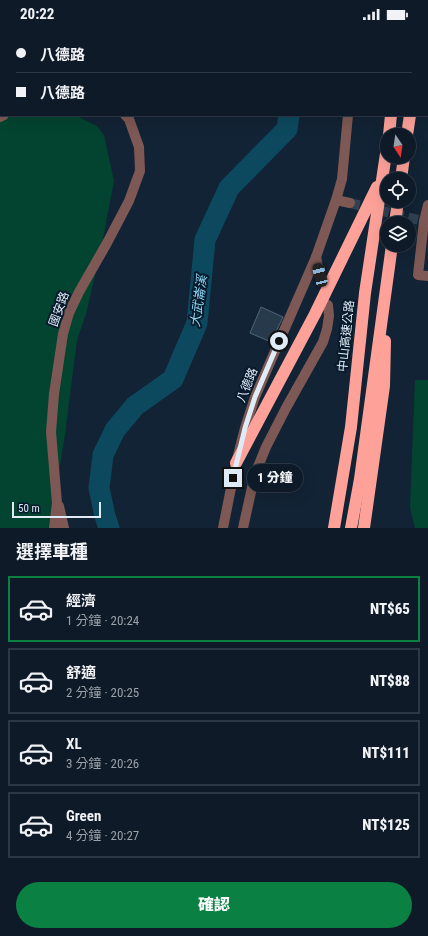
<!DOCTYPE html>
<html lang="zh-TW">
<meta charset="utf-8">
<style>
body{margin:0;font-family:"Roboto Condensed","Noto Sans TC",sans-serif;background:#1c2734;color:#f1f3f6;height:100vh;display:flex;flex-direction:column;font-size:15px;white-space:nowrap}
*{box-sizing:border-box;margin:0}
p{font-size:13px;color:#9ba1a8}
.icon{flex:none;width:22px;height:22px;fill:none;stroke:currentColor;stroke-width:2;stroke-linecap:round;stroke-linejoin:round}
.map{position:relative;height:500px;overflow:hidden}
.panel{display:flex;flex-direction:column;background:#0e1a28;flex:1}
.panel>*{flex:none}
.banner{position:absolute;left:0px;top:0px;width:428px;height:88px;box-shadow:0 4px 16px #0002,0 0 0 1px #2e3845;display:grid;align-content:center;height:88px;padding:0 16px;background:#0e1a28}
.needle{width:26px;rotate:167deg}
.buttons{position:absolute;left:380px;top:100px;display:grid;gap:8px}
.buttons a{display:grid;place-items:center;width:36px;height:36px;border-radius:50%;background:#0e1a28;box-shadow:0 4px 16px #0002,0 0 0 1px #2e3845;font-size:20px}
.scale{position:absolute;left:12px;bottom:10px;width:89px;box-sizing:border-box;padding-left:4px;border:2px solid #dfebf7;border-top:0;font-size:11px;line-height:14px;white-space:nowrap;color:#dfebf7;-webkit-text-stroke:3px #081a2b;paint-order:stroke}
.end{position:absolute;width:18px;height:18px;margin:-9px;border:5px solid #dfebf7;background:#111;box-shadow:0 0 0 2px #111}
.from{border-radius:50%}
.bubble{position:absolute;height:28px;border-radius:14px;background:#0e1a28;box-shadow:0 4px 16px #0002,0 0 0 1px #2e3845;font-size:13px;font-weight:800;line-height:28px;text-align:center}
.car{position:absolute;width:12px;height:24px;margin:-12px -6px;border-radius:5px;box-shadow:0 0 3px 1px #0007;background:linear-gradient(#222 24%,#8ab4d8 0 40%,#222 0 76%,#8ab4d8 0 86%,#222 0)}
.banner b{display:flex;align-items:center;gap:14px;height:38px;font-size:15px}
.banner b+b{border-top:1px solid #2e3845}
.banner i{width:10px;height:10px;background:#f1f3f6}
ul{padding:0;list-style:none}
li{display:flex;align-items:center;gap:12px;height:66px;margin:0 8px 6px;padding:0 8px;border:2px solid #2e3845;border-radius:0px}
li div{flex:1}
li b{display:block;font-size:15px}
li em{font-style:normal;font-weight:800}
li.on{border-color:#0b8043}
li>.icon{width:36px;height:36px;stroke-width:1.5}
h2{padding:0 16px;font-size:18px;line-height:48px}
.cta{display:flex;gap:8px;margin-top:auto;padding:8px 16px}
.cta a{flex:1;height:46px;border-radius:24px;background:#0b8043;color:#fff;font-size:16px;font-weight:800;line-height:46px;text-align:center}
.status{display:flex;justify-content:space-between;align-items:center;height:28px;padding:0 20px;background:#0e1a28;direction:ltr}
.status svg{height:11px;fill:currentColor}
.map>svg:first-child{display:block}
.green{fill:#02442f}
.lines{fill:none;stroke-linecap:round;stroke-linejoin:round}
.river{stroke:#0d495e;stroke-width:21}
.building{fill:#273a4c;stroke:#51657a}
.minor-tunnel{stroke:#314152;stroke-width:10;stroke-dasharray:10 5;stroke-linecap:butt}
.minor{stroke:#7d5854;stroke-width:10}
.tertiary{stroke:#7d5854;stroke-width:10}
.motorway{stroke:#fea299;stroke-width:12}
.route{stroke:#dfebf7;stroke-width:5}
.labels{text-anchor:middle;stroke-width:4;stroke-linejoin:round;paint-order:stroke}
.street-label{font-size:12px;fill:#dfebf7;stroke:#081a2b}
.water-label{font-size:13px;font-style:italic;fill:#8cd6f4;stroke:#081a2b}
</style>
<div class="status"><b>20:22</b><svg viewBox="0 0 49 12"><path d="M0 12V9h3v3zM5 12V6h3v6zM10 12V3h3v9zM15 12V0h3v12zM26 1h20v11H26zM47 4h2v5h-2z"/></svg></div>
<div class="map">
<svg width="428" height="500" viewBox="0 0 428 500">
<rect width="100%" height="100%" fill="#122335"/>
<g class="green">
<polygon points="7,87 75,87 97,98 104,107 114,153 102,216 86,286 77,312 65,406 50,500 0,500 0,91"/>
<polygon points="415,352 428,352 428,500 415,500 410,480"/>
</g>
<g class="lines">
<g class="river">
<polyline points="299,0 299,1"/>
<polyline points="109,500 105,488 99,460 103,427 115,402 135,378 173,351 197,295 205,212 229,160 287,101 289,87"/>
</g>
</g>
<polygon class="building" points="261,279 283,289 271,314 250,305"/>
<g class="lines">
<g class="minor-tunnel">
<polyline points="350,175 419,192"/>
<polyline points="320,247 326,269"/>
</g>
<g class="minor">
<polyline points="342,0 343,1"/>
<polyline points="46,1 47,0"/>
<polyline points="0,25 1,25"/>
<polyline points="336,172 350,175"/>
<polyline points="428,177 424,193 418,247 428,248"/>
<polyline points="316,229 320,247"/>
<polyline points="223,500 236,435 245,400 255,369 316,229 336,172 342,151 348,87"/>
<polyline points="243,500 255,446 266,419 286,380 323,314 327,301 329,288 328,277"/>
</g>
<g class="tertiary">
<polyline points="0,89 4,87"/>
<polyline points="59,478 64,500"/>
<polyline points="54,500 57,475 51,404 54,366 63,306 69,285 79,264 107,215 129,173 140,143 139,119 129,91 125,87"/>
</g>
<g class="motorway">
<polyline points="404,1 404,0"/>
<polyline points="422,1 423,0"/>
<polyline points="389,107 391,87"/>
<polyline points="407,107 410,87"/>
<polyline points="401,151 404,129"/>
<polyline points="395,195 398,173"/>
<polyline points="236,435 315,286 377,159"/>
<polyline points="334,500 351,399 365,265 387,119"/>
<polyline points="351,500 360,451 392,217"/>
<polyline points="364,500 384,358 385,313"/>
</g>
</g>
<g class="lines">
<polyline class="route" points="233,450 245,400 255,369 279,313"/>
</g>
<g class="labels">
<g class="street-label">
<text transform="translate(59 281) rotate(-70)" y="4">國安路</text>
<text transform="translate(346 308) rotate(-84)" y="4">中山高速公路</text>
<text transform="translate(247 357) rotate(-68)" y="4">八德路</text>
</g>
<g class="water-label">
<text transform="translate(198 273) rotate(-82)" y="5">大武崙溪</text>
</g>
</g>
</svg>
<div class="buttons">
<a><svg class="needle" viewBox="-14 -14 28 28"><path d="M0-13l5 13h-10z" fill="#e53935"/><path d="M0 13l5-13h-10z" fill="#9ba1a8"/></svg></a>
<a><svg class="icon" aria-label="locate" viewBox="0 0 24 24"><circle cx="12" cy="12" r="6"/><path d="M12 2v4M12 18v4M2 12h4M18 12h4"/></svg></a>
<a><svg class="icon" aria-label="layers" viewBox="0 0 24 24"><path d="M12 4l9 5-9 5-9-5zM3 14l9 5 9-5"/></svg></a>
</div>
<div class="scale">50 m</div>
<i class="end from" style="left:279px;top:313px"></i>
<i class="end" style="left:233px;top:450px"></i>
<div class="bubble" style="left:247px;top:436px;width:56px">1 分鐘</div>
<i class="car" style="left:320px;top:247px;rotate:346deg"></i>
<div class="banner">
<b><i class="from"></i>八德路</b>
<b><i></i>八德路</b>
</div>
</div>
<section class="panel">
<h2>選擇車種</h2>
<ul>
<li class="on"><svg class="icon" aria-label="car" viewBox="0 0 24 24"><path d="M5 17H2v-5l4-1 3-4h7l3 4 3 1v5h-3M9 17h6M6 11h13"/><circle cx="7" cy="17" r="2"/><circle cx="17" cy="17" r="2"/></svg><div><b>經濟</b><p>1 分鐘 · 20:24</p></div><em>NT$65</em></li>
<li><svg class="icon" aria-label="car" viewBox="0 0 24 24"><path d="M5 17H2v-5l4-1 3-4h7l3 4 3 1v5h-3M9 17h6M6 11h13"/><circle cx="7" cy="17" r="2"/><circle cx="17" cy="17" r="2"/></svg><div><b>舒適</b><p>2 分鐘 · 20:25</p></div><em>NT$88</em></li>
<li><svg class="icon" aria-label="car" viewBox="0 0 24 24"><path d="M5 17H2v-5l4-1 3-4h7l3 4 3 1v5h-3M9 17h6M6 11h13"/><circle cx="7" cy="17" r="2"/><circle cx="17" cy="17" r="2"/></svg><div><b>XL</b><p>3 分鐘 · 20:26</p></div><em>NT$111</em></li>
<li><svg class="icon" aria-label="car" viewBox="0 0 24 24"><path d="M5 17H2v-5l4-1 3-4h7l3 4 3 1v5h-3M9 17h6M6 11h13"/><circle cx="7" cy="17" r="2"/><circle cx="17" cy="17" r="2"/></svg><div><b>Green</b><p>4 分鐘 · 20:27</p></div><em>NT$125</em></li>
</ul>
<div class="cta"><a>確認</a></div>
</section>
